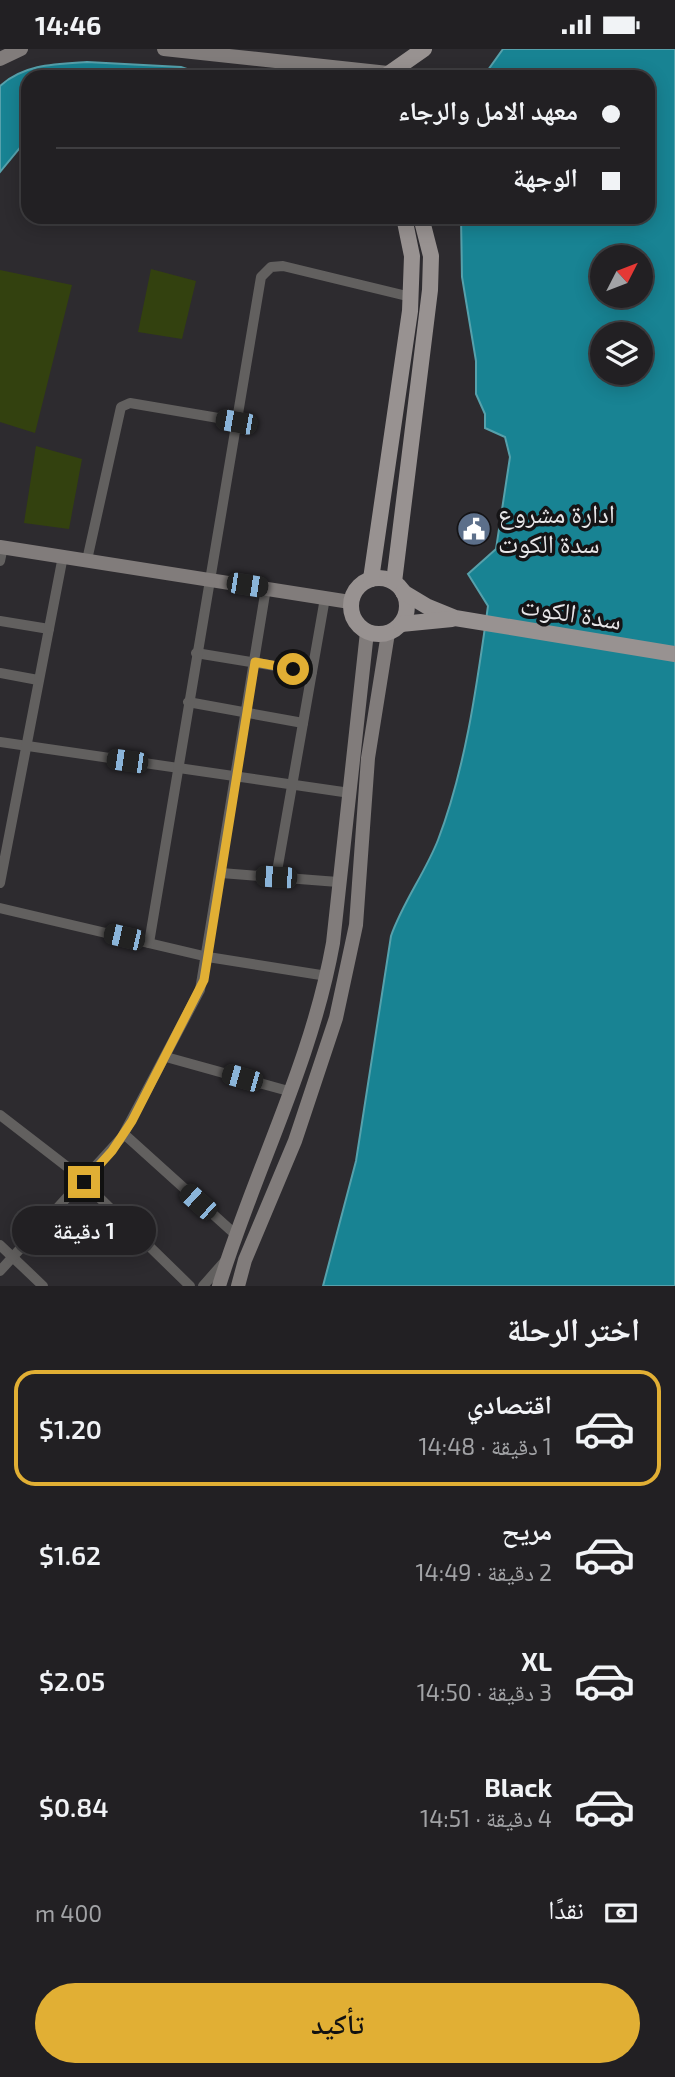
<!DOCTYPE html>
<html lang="ar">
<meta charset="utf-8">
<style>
body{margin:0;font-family:"Exo 2","Noto Naskh Arabic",sans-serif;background:#2e2d30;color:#f1f3f6;direction:rtl;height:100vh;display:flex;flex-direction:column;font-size:26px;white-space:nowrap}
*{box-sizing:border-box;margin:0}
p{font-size:23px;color:#a2a3a6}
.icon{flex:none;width:38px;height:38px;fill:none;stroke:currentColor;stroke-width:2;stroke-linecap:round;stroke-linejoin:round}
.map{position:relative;height:1237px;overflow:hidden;direction:ltr}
.details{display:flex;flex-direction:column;background:#222023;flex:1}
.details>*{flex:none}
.banner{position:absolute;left:21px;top:21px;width:634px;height:154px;border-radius:21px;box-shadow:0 4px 18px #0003,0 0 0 2px #3f3e41;direction:rtl;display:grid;align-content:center;height:154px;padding:0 35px;background:#222023}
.needle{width:46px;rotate:48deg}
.buttons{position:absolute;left:590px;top:196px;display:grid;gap:14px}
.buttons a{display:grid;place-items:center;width:63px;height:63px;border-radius:50%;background:#222023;box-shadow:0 4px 18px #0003,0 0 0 2px #3f3e41;font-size:35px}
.end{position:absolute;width:32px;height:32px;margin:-16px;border:9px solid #e1af34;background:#111;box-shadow:0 0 0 4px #111}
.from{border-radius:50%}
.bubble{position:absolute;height:49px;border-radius:24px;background:#222023;box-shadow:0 4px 18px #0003,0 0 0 2px #3f3e41;font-size:23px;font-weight:600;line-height:49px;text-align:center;direction:rtl}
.car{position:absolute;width:21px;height:42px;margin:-21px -10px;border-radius:9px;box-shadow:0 0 5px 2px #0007;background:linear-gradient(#222 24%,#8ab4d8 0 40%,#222 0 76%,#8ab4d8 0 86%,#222 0)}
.banner b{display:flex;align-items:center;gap:24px;height:66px;font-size:26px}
.banner b+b{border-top:2px solid #3f3e41}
.banner i{width:18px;height:18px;background:#f1f3f6}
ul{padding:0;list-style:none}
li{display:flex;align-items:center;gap:21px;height:116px;margin:0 14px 10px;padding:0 21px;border:4px solid transparent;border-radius:21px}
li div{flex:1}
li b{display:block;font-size:26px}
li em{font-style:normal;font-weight:600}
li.on{border-color:#e1af34}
li>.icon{width:63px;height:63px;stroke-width:1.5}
h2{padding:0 35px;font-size:32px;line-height:84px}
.pay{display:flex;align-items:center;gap:18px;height:77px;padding:0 35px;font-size:26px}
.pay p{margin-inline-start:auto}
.button{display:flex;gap:14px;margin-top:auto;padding:14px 35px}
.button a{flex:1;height:80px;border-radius:42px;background:#e1af34;color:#111;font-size:28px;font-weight:600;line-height:80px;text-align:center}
.status{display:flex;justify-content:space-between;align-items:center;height:49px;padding:0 35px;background:#222023;direction:ltr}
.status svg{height:19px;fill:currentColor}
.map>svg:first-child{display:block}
.green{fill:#33410f}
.water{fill:#188393;stroke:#56a1ac;stroke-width:2;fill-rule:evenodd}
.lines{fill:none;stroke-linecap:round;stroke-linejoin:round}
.street{stroke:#62605f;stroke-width:10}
.secondary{stroke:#817c7b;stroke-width:14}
.primary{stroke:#989291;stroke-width:16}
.route{stroke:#e1af34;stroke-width:9}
.labels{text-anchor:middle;stroke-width:7;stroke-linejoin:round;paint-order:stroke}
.poi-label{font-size:26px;fill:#e7e6e8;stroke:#151416;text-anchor:start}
.street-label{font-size:26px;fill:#e7e6e8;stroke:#151416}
</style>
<div class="status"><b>14:46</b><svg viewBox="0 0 49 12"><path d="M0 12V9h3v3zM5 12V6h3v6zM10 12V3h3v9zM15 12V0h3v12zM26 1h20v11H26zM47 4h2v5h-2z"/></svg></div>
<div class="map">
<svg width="675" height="1237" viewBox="0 0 675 1237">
<rect width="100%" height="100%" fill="#2d2b2f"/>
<g class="green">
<polygon points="151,220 196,232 182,290 138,283"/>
<polygon points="0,221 72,236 35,384 0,373"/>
<polygon points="36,397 82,410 69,480 24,474"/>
</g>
<g class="water">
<path d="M503 0H675V1237H323L356 1112 391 887C403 853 425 824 438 791 466 718 477 635 488 557L468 525 496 500 510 408 505 388 485 379V365L476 345V312L462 228 461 168H648V28H483ZM602 208H640V247H602ZM602 285H640V324H602Z"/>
<path d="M87 13 181 18 211 28H28V89L0 123V37C24 15 56 15 87 13Z"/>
</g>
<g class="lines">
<g class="street">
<polyline points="87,511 121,358 130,354 236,372"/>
<polyline points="0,512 3,498"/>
<polyline points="0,572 49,580"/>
<polyline points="196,604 312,623"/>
<polyline points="0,624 38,631"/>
<polyline points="188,653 303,674"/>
<polyline points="0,693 350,744"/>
<polyline points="221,824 338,833"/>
<polyline points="276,828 325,549"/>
<polyline points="0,834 63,507"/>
<polyline points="0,859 208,908 327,927"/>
<polyline points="149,894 261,228 271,218 283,217 411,248"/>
<polyline points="166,1008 292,1043"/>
<polyline points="0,1066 70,1120 190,1237"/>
<polyline points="124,1085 236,1186"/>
<polyline points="0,1196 43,1237"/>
<polyline points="0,1222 122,1088 200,941 266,539"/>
<polyline points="203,1237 225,1212"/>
</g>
<g class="secondary">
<polyline points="164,0 388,24"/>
<polyline points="0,10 21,0"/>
<polyline points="0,498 350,553"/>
<path d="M219 1237C255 1120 311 1016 333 894L367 583"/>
<polyline points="238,1237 245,1211 295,1092 336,969 356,876 368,709 388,584"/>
</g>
<g class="primary">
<polyline points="384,28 424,0"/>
<circle cx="379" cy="557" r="28"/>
<polyline points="371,530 410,262 412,207 404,168"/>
<polyline points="394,533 430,241 431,207 421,168"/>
<polyline points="403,543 428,558 455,569 675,605"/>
<polyline points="401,575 452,570"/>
</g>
</g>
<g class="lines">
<polyline class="route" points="84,1133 112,1102 132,1072 204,931 255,613 293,620"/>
</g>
<defs>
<g id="civic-disc" transform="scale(1.75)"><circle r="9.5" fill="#5c6f8a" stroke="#151416"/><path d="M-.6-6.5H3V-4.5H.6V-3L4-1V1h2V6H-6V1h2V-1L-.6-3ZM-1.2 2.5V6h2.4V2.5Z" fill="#fff"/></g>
</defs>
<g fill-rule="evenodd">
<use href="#civic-disc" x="474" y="480"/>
</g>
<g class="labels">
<g class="poi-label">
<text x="498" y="474">ادارة مشروع<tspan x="498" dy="30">سدة الكوت</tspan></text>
</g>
<g class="street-label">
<text transform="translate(571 564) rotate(9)" y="9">سدة الكوت</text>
</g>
</g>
</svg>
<div class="buttons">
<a><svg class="needle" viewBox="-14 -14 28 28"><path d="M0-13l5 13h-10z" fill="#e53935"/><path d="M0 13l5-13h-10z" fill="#a2a3a6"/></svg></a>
<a><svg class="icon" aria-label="layers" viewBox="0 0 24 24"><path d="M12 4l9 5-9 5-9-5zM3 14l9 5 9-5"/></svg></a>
</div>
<i class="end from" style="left:293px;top:620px"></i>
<i class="end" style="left:84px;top:1133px"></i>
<div class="bubble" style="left:12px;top:1157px;width:144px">1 دقيقة</div>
<i class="car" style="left:236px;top:373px;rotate:280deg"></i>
<i class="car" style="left:247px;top:536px;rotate:99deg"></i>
<i class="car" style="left:127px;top:712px;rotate:278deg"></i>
<i class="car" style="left:276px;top:828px;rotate:274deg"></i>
<i class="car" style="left:124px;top:888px;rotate:283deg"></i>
<i class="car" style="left:242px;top:1029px;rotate:286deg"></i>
<i class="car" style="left:198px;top:1153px;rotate:312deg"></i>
<div class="banner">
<b><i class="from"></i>معهد الامل والرجاء</b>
<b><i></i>الوجهة</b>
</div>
</div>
<section class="details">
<h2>اختر الرحلة</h2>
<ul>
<li class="on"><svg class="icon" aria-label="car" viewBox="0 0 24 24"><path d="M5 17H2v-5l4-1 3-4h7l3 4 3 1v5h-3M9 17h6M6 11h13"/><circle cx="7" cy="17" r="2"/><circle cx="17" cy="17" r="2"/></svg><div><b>اقتصادي</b><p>1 دقيقة · 14:48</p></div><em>$1.20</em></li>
<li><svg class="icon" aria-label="car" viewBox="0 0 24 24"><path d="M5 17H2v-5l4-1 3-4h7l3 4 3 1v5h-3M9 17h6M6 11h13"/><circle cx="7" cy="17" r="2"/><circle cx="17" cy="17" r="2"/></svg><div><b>مريح</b><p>2 دقيقة · 14:49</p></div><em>$1.62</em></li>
<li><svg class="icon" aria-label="car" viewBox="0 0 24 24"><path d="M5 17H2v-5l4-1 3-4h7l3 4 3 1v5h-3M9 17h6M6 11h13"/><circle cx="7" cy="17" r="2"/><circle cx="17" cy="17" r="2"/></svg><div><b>XL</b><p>3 دقيقة · 14:50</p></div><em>$2.05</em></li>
<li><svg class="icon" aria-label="car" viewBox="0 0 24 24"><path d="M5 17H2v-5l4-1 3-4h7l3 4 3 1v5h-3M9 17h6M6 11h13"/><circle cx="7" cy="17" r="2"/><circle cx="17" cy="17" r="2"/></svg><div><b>Black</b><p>4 دقيقة · 14:51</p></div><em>$0.84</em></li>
</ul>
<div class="pay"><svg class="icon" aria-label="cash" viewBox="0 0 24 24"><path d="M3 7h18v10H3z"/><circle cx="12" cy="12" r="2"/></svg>نقدًا<p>400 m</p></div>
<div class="button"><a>تأكيد</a></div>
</section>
